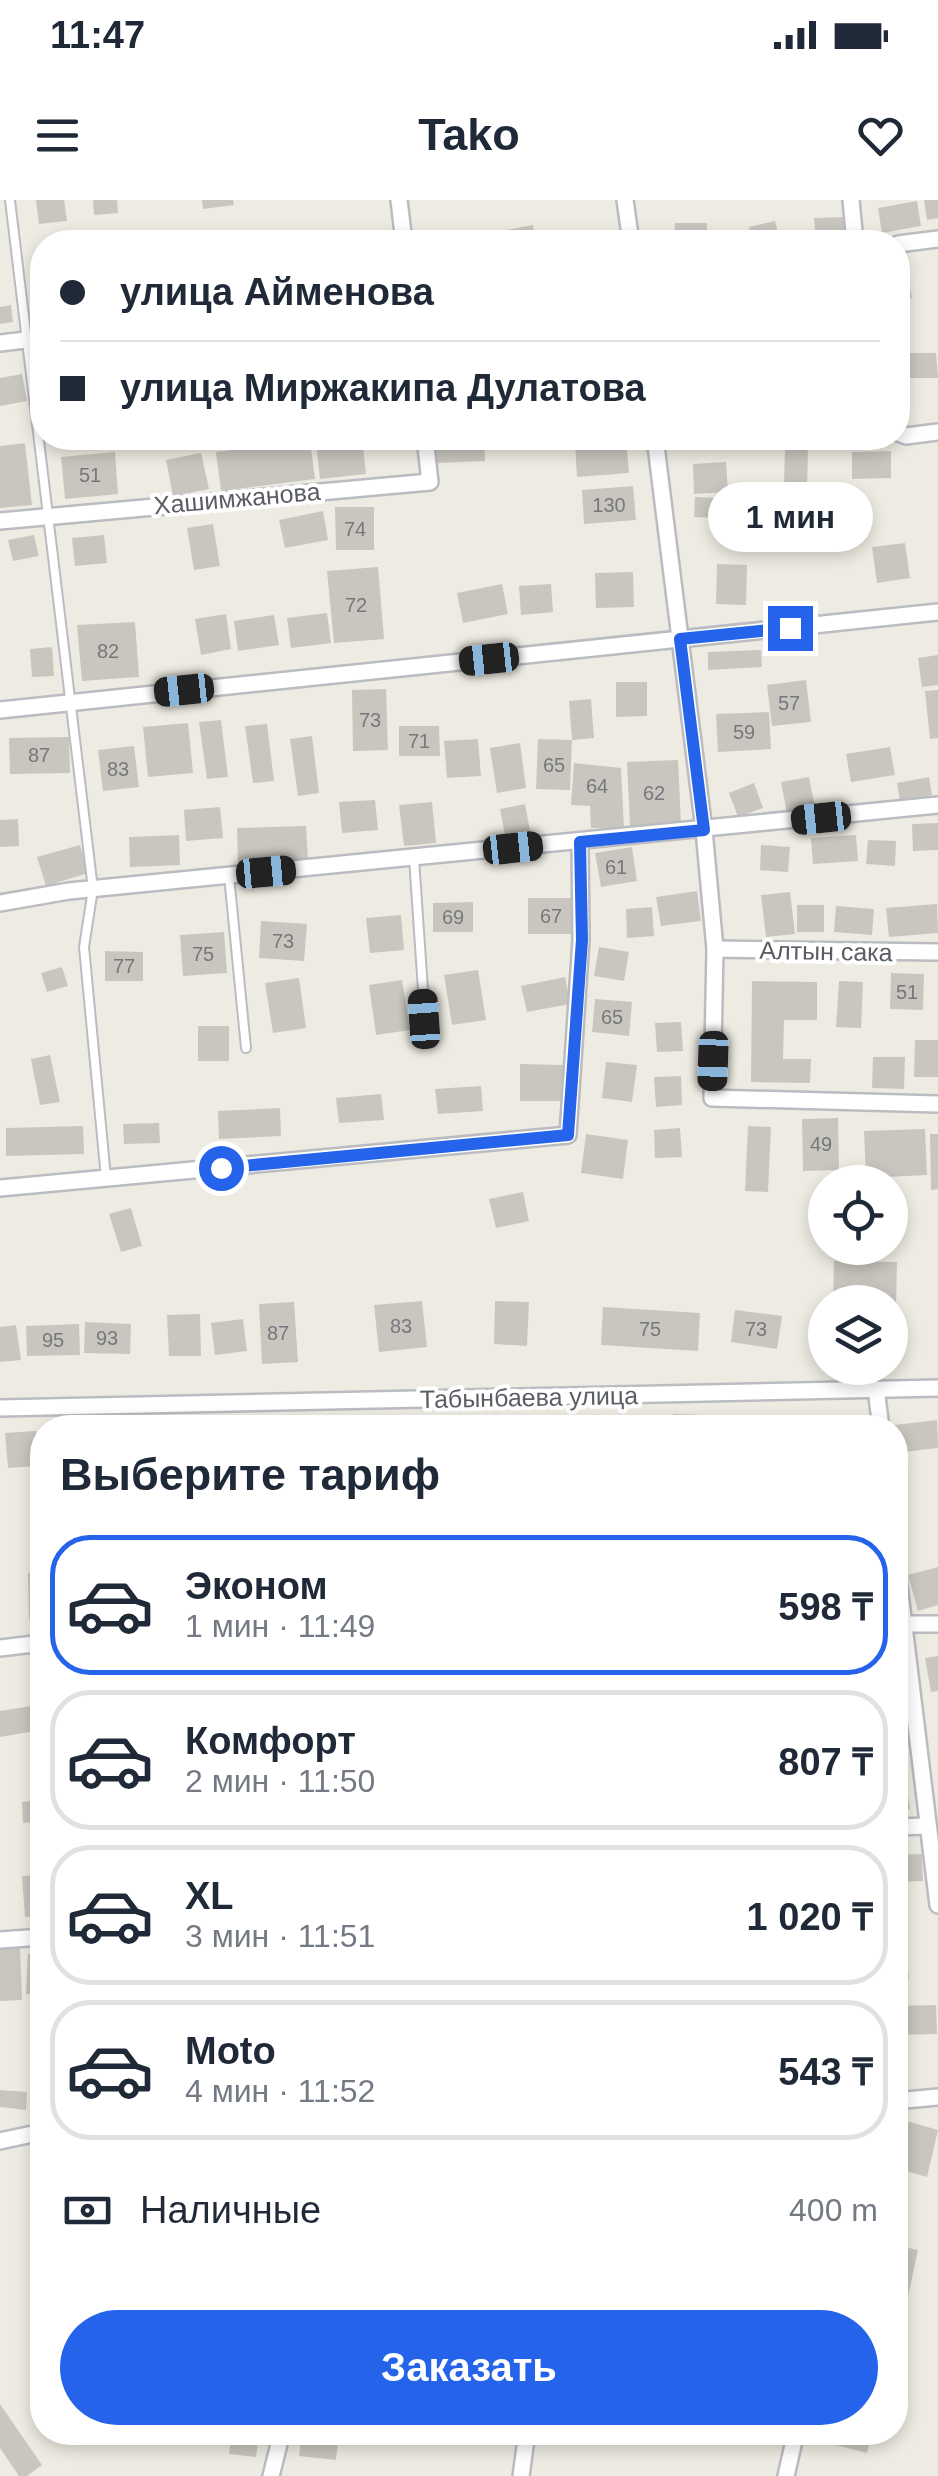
<!DOCTYPE html>
<html lang="ru">
<meta charset="utf-8">
<style>
body{margin:0;font-family:Arial,sans-serif;background:#f6f6f7;color:#1f2937;height:100vh;display:flex;flex-direction:column;font-size:38px;white-space:nowrap}
*{box-sizing:border-box;margin:0}
p{font-size:32px;color:#747a83}
.icon{flex:none;width:55px;height:55px;fill:none;stroke:currentColor;stroke-width:2;stroke-linecap:round;stroke-linejoin:round}
.map{position:relative;flex:1;overflow:hidden}
.panel{position:absolute;left:30px;top:1215px;width:878px;height:1030px;display:flex;flex-direction:column;background:#fff;border-radius:40px;box-shadow:0 5px 15px #0003}
.panel>*{flex:none}
.hud{position:absolute;left:30px;top:30px;width:880px;height:220px;border-radius:40px;box-shadow:0 5px 15px #0003;display:grid;align-content:center;height:220px;padding:0 30px;background:#fff}
.tools{position:absolute;left:808px;top:965px;display:grid;gap:20px}
.tools a{display:grid;place-items:center;width:100px;height:100px;border-radius:50%;background:#fff;box-shadow:0 5px 15px #0003;font-size:50px}
.end{position:absolute;width:45px;height:45px;margin:-22px;border:12px solid #2563eb;background:#fff;box-shadow:0 0 0 5px #fff}
.from{border-radius:50%}
.bubble{position:absolute;height:70px;border-radius:35px;background:#fff;box-shadow:0 5px 15px #0003;font-size:32px;font-weight:800;line-height:70px;text-align:center}
.car{position:absolute;width:30px;height:60px;margin:-30px -15px;border-radius:12px;box-shadow:0 0 8px 2px #0007;background:linear-gradient(#222 24%,#8ab4d8 0 40%,#222 0 76%,#8ab4d8 0 86%,#222 0)}
.hud b{display:flex;align-items:center;gap:35px;height:95px;font-size:38px}
.hud b+b{border-top:2px solid #e0e1e3}
.hud i{width:25px;height:25px;background:#1f2937}
ul{padding:0;list-style:none}
li{display:flex;align-items:center;gap:30px;height:140px;margin:0 20px 15px;padding:0 10px;border:5px solid #e0e1e3;border-radius:40px}
li div{flex:1}
li b{display:block;font-size:38px}
li em{font-style:normal;font-weight:800}
li.selected{border-color:#2563eb}
li>.icon{width:90px;height:90px;stroke-width:1.5}
h2{padding:0 30px;font-size:45px;line-height:120px}
.pay{display:flex;align-items:center;gap:25px;height:110px;padding:0 30px;font-size:38px}
.pay p{margin-inline-start:auto}
.action{display:flex;gap:20px;margin-top:auto;padding:20px 30px}
.action a{flex:1;height:115px;border-radius:60px;background:#2563eb;color:#fff;font-size:40px;font-weight:800;line-height:115px;text-align:center}
.status{display:flex;justify-content:space-between;align-items:center;height:70px;padding:0 50px;background:#fff;direction:ltr}
.status svg{height:28px;fill:currentColor}
header{display:flex;justify-content:space-between;align-items:center;height:130px;padding:0 30px;background:#fff;font-size:45px;font-weight:800}
.map>svg:first-child{display:block}
.building{fill:#c9c6bf}
.lines{fill:none;stroke-linecap:round;stroke-linejoin:round}
.service-casing{stroke:#babcc2;stroke-width:12}
.minor-casing{stroke:#babcc2;stroke-width:20}
.service{stroke:#fff;stroke-width:8}
.minor{stroke:#fff;stroke-width:15}
.route{stroke:#2563eb;stroke-width:12}
.labels{text-anchor:middle;stroke-width:8;stroke-linejoin:round;paint-order:stroke}
.number-label{font-size:20px;fill:#76787b}
.street-label{font-size:25px;fill:#5a5e64;stroke:#fff}
</style>
<div class="status"><b>11:47</b><svg viewBox="0 0 49 12"><path d="M0 12V9h3v3zM5 12V6h3v6zM10 12V3h3v9zM15 12V0h3v12zM26 1h20v11H26zM47 4h2v5h-2z"/></svg></div>
<header><svg class="icon" aria-label="menu" viewBox="0 0 24 24"><path d="M4 6h16M4 12h16M4 18h16"/></svg>Tako<svg class="icon" aria-label="heart" viewBox="0 0 24 24"><path d="M12 20l-8-8c-3-5 5-10 8-4 3-6 11-1 8 4z"/></svg></header>
<div class="map">
<svg width="938" height="2276" viewBox="0 0 938 2276">
<rect width="100%" height="100%" fill="#eeece2"/>
<g class="building">
<polygon points="36,0 64,0 67,21 39,24"/>
<polygon points="93,0 117,0 118,13 94,15"/>
<polygon points="202,0 233,0 234,5 203,9"/>
<polygon points="924,0 938,0 938,18 927,20"/>
<polygon points="917,1 921,26 882,33 878,8"/>
<polygon points="847,17 848,36 816,38 814,18"/>
<polygon points="775,21 779,37 753,42 749,27"/>
<polygon points="675,23 707,23 707,42 674,42"/>
<polygon points="533,25 536,42 510,42 507,30"/>
<polygon points="594,33 594,42 566,42 566,34"/>
<polygon points="908,77 912,98 898,100 898,79"/>
<polygon points="11,105 13,122 0,124 0,107"/>
<polygon points="903,153 936,153 938,178 903,178"/>
<polygon points="22,174 27,201 0,206 0,178"/>
<polygon points="362,238 366,274 320,279 316,243"/>
<polygon points="434,238 484,238 485,261 436,263"/>
<polygon points="626,239 629,273 577,277 575,244"/>
<polygon points="310,240 315,279 221,291 216,252"/>
<polygon points="25,243 32,305 0,308 0,246"/>
<polygon points="785,246 808,246 807,290 784,289"/>
<polygon points="891,251 891,278 852,279 852,252"/>
<polygon points="115,252 118,294 65,299 61,257"/>
<polygon points="201,253 209,289 173,296 166,260"/>
<polygon points="726,262 728,292 694,294 693,264"/>
<polygon points="633,286 636,320 584,324 582,290"/>
<polygon points="695,297 743,299 742,319 694,317"/>
<polygon points="335,307 374,307 374,350 336,350"/>
<polygon points="323,311 328,340 285,348 279,320"/>
<polygon points="213,324 220,366 194,370 187,328"/>
<polygon points="34,335 39,356 13,361 8,340"/>
<polygon points="104,335 107,363 75,366 72,338"/>
<polygon points="905,343 910,378 877,383 872,347"/>
<polygon points="717,364 747,365 746,405 716,404"/>
<polygon points="378,367 384,439 334,443 327,371"/>
<polygon points="633,372 634,407 596,408 595,373"/>
<polygon points="502,384 508,414 463,423 457,393"/>
<polygon points="551,384 553,412 521,415 519,386"/>
<polygon points="327,413 331,443 291,448 287,418"/>
<polygon points="226,414 231,449 201,455 195,419"/>
<polygon points="274,415 279,445 238,451 234,421"/>
<polygon points="135,422 139,477 82,481 77,425"/>
<polygon points="52,447 54,476 32,477 30,449"/>
<polygon points="761,450 762,467 708,470 708,452"/>
<polygon points="938,455 938,485 922,487 918,458"/>
<polygon points="806,480 811,522 772,526 767,485"/>
<polygon points="616,482 647,482 647,516 616,517"/>
<polygon points="386,489 388,550 353,551 352,490"/>
<polygon points="938,490 938,538 930,539 925,491"/>
<polygon points="591,499 594,538 572,540 569,501"/>
<polygon points="769,512 771,549 718,552 716,514"/>
<polygon points="221,520 228,577 207,579 199,522"/>
<polygon points="188,523 193,573 148,577 143,527"/>
<polygon points="267,524 274,581 253,583 245,526"/>
<polygon points="399,526 439,526 440,556 399,556"/>
<polygon points="312,536 319,593 298,596 290,539"/>
<polygon points="69,537 70,573 10,574 9,538"/>
<polygon points="478,539 481,576 447,578 444,541"/>
<polygon points="538,539 572,540 570,590 536,589"/>
<polygon points="520,543 526,588 497,593 490,548"/>
<polygon points="134,546 139,587 103,591 98,550"/>
<polygon points="890,547 895,575 851,582 846,554"/>
<polygon points="678,560 681,624 630,626 627,562"/>
<polygon points="574,563 621,568 624,628 591,628 590,606 571,605"/>
<polygon points="809,577 815,607 787,613 781,582"/>
<polygon points="929,577 932,595 900,601 897,583"/>
<polygon points="754,583 763,608 738,617 729,593"/>
<polygon points="375,600 378,630 342,633 339,602"/>
<polygon points="432,602 436,643 404,646 399,605"/>
<polygon points="525,604 531,636 506,640 500,609"/>
<polygon points="220,607 223,638 186,641 184,610"/>
<polygon points="18,619 19,646 0,647 0,620"/>
<polygon points="938,623 938,650 913,651 912,624"/>
<polygon points="306,626 308,661 238,663 237,628"/>
<polygon points="179,635 180,665 130,667 129,637"/>
<polygon points="856,635 858,661 813,664 811,638"/>
<polygon points="868,640 896,641 895,666 866,664"/>
<polygon points="80,645 88,673 46,686 37,657"/>
<polygon points="761,645 790,647 788,672 760,670"/>
<polygon points="632,647 637,681 601,687 595,653"/>
<polygon points="697,691 701,721 661,726 656,697"/>
<polygon points="790,692 795,734 766,737 761,695"/>
<rect x="528" y="698" width="45" height="36"/>
<polygon points="473,702 473,732 433,732 433,703"/>
<polygon points="937,704 938,733 889,737 886,708"/>
<rect x="797" y="705" width="27" height="27"/>
<polygon points="836,706 874,709 872,735 834,732"/>
<polygon points="652,707 654,736 627,738 626,709"/>
<polygon points="401,715 404,750 370,753 366,718"/>
<polygon points="261,721 307,724 304,761 259,758"/>
<polygon points="224,732 227,773 183,776 180,735"/>
<polygon points="599,747 629,752 624,781 594,776"/>
<polygon points="105,751 143,752 143,781 105,781"/>
<polygon points="62,767 68,786 47,792 41,773"/>
<polygon points="478,770 486,820 452,825 444,775"/>
<polygon points="891,773 924,774 923,810 890,809"/>
<polygon points="565,777 570,804 527,812 521,786"/>
<polygon points="299,778 306,828 273,833 265,783"/>
<polygon points="402,780 410,830 376,835 369,785"/>
<polygon points="752,781 817,782 817,820 784,820 783,859 811,859 810,883 751,882"/>
<polygon points="839,781 863,782 861,828 836,827"/>
<polygon points="595,799 632,802 629,836 592,832"/>
<polygon points="681,822 683,851 657,852 655,823"/>
<rect x="198" y="826" width="31" height="35"/>
<polygon points="915,840 938,840 938,877 914,877"/>
<polygon points="50,855 60,902 40,905 31,859"/>
<polygon points="873,857 905,857 904,889 872,888"/>
<polygon points="606,862 637,865 632,902 602,898"/>
<polygon points="520,864 563,865 563,901 520,901"/>
<polygon points="681,876 682,905 656,907 654,877"/>
<polygon points="481,886 483,911 438,914 435,889"/>
<polygon points="381,894 384,920 339,923 336,898"/>
<polygon points="280,908 281,936 219,939 218,911"/>
<polygon points="838,918 839,970 803,971 802,919"/>
<polygon points="159,923 160,943 124,944 123,924"/>
<polygon points="83,926 84,954 6,956 6,928"/>
<polygon points="748,926 771,927 768,992 745,991"/>
<polygon points="680,928 682,957 655,958 654,930"/>
<polygon points="925,929 927,975 866,978 864,931"/>
<polygon points="586,934 628,940 623,979 581,973"/>
<polygon points="930,934 938,934 938,989 931,990"/>
<polygon points="523,992 529,1021 496,1028 489,999"/>
<polygon points="131,1008 142,1046 121,1052 109,1014"/>
<polygon points="834,1061 897,1062 895,1157 890,1157 890,1102 833,1102"/>
<polygon points="422,1101 427,1147 379,1152 374,1105"/>
<polygon points="495,1101 529,1102 527,1146 494,1144"/>
<polygon points="294,1102 298,1162 262,1164 259,1104"/>
<polygon points="603,1107 700,1113 698,1151 601,1145"/>
<polygon points="735,1110 782,1116 777,1149 731,1142"/>
<polygon points="200,1114 201,1156 169,1156 167,1115"/>
<polygon points="243,1119 247,1151 215,1155 211,1123"/>
<polygon points="85,1122 131,1124 130,1154 84,1153"/>
<polygon points="79,1124 80,1155 27,1156 26,1126"/>
<polygon points="16,1125 21,1160 0,1162 0,1127"/>
<polygon points="673,1214 704,1215 704,1228 672,1228"/>
<polygon points="807,1216 808,1228 769,1228 769,1220"/>
<polygon points="937,1220 938,1248 895,1253 895,1225"/>
<polygon points="36,1231 39,1266 8,1268 5,1233"/>
<polygon points="938,1367 938,1405 918,1411 908,1375"/>
<polygon points="42,1372 42,1419 29,1419 28,1373"/>
<polygon points="938,1456 938,1491 931,1492 925,1458"/>
<polygon points="31,1506 35,1531 0,1537 0,1511"/>
<polygon points="904,1568 910,1609 895,1611 895,1569"/>
<polygon points="42,1600 42,1621 23,1623 22,1602"/>
<polygon points="922,1654 923,1681 895,1682 895,1655"/>
<polygon points="42,1675 42,1716 25,1717 22,1676"/>
<polygon points="906,1743 909,1779 895,1781 895,1744"/>
<polygon points="0,1748 20,1748 22,1800 0,1801"/>
<polygon points="28,1754 42,1755 42,1795 26,1794"/>
<polygon points="936,1805 937,1834 895,1835 895,1806"/>
<polygon points="0,1890 27,1892 26,1910 0,1907"/>
<polygon points="896,1918 938,1930 927,1977 895,1968"/>
<polygon points="895,2045 918,2050 907,2101 895,2099"/>
<polygon points="0,2204 42,2265 27,2276 19,2276 0,2248"/>
<polygon points="232,2232 259,2232 256,2257 229,2254"/>
<polygon points="302,2232 339,2232 336,2260 299,2256"/>
<polygon points="835,2232 872,2232 867,2253 832,2244"/>
</g>
<g class="lines">
<g class="service-casing">
<g id="service">
<polyline points="10,0 93,689 84,747 106,978"/>
<polyline points="414,658 425,819"/>
<polyline points="229,676 246,848"/>
</g>
</g>
<g class="minor-casing">
<g id="minor">
<polyline points="399,0 404,42"/>
<polyline points="625,0 631,42"/>
<polyline points="851,0 855,42"/>
<polyline points="898,44 938,39"/>
<polyline points="0,143 42,138"/>
<polyline points="898,233 906,236 938,232"/>
<polyline points="655,238 704,630 715,749 712,898 938,904"/>
<polyline points="0,321 430,282 425,238"/>
<polyline points="0,510 938,412"/>
<polyline points="0,703 69,691 938,605"/>
<polyline points="715,749 938,752"/>
<polyline points="0,988 568,935 581,740 580,642"/>
<polyline points="876,1189 881,1228"/>
<polyline points="0,1208 938,1188"/>
<polyline points="895,1352 938,1705"/>
<polyline points="897,1424 938,1424"/>
<polyline points="0,1448 42,1443"/>
<polyline points="895,1627 927,1626"/>
<polyline points="0,1740 42,1737"/>
<polyline points="895,1901 938,1897"/>
<polyline points="0,1941 42,1932"/>
<polyline points="271,2276 282,2232"/>
<polyline points="521,2276 527,2232"/>
<polyline points="786,2276 796,2232"/>
</g>
</g>
<use href="#service" class="service"/>
<use href="#minor" class="minor"/>
</g>
<g class="lines">
<polyline class="route" points="221,968 568,935 582,740 580,642 704,630 680,439 790,428"/>
</g>
<g class="labels">
<g class="number-label">
<text x="90" y="282">51</text>
<text x="609" y="312">130</text>
<text x="355" y="336">74</text>
<text x="356" y="412">72</text>
<text x="108" y="458">82</text>
<text x="789" y="510">57</text>
<text x="370" y="527">73</text>
<text x="744" y="539">59</text>
<text x="419" y="548">71</text>
<text x="39" y="562">87</text>
<text x="554" y="572">65</text>
<text x="118" y="576">83</text>
<text x="597" y="593">64</text>
<text x="654" y="600">62</text>
<text x="616" y="674">61</text>
<text x="551" y="723">67</text>
<text x="453" y="724">69</text>
<text x="283" y="748">73</text>
<text x="203" y="761">75</text>
<text x="124" y="773">77</text>
<text x="907" y="799">51</text>
<text x="612" y="824">65</text>
<text x="821" y="951">49</text>
<text x="401" y="1133">83</text>
<text x="650" y="1136">75</text>
<text x="756" y="1136">73</text>
<text x="278" y="1140">87</text>
<text x="107" y="1145">93</text>
<text x="53" y="1147">95</text>
</g>
<g class="street-label">
<text transform="translate(237 298) rotate(-5)" y="9">Хашимжанова</text>
<text transform="translate(826 751) rotate(1)" y="9">Алтын сака</text>
<text transform="translate(529 1197) rotate(-1)" y="9">Табынбаева улица</text>
</g>
</g>
</svg>
<div class="tools">
<a><svg class="icon" aria-label="locate" viewBox="0 0 24 24"><circle cx="12" cy="12" r="6"/><path d="M12 2v4M12 18v4M2 12h4M18 12h4"/></svg></a>
<a><svg class="icon" aria-label="layers" viewBox="0 0 24 24"><path d="M12 4l9 5-9 5-9-5zM3 14l9 5 9-5"/></svg></a>
</div>
<i class="end from" style="left:221px;top:968px"></i>
<i class="end" style="left:790px;top:428px"></i>
<div class="bubble" style="left:708px;top:282px;width:165px">1 мин</div>
<i class="car" style="left:489px;top:459px;rotate:264deg"></i>
<i class="car" style="left:184px;top:490px;rotate:264deg"></i>
<i class="car" style="left:821px;top:618px;rotate:264deg"></i>
<i class="car" style="left:513px;top:648px;rotate:84deg"></i>
<i class="car" style="left:266px;top:672px;rotate:85deg"></i>
<i class="car" style="left:424px;top:819px;rotate:356deg"></i>
<i class="car" style="left:713px;top:861px;rotate:182deg"></i>
<div class="hud">
<b><i class="from"></i>улица Айменова</b>
<b><i></i>улица Миржакипа Дулатова</b>
</div>
<section class="panel">
<h2>Выберите тариф</h2>
<ul>
<li class="selected"><svg class="icon" aria-label="car" viewBox="0 0 24 24"><path d="M5 17H2v-5l4-1 3-4h7l3 4 3 1v5h-3M9 17h6M6 11h13"/><circle cx="7" cy="17" r="2"/><circle cx="17" cy="17" r="2"/></svg><div><b>Эконом</b><p>1 мин · 11:49</p></div><em>598 ₸</em></li>
<li><svg class="icon" aria-label="car" viewBox="0 0 24 24"><path d="M5 17H2v-5l4-1 3-4h7l3 4 3 1v5h-3M9 17h6M6 11h13"/><circle cx="7" cy="17" r="2"/><circle cx="17" cy="17" r="2"/></svg><div><b>Комфорт</b><p>2 мин · 11:50</p></div><em>807 ₸</em></li>
<li><svg class="icon" aria-label="car" viewBox="0 0 24 24"><path d="M5 17H2v-5l4-1 3-4h7l3 4 3 1v5h-3M9 17h6M6 11h13"/><circle cx="7" cy="17" r="2"/><circle cx="17" cy="17" r="2"/></svg><div><b>XL</b><p>3 мин · 11:51</p></div><em>1 020 ₸</em></li>
<li><svg class="icon" aria-label="car" viewBox="0 0 24 24"><path d="M5 17H2v-5l4-1 3-4h7l3 4 3 1v5h-3M9 17h6M6 11h13"/><circle cx="7" cy="17" r="2"/><circle cx="17" cy="17" r="2"/></svg><div><b>Moto</b><p>4 мин · 11:52</p></div><em>543 ₸</em></li>
</ul>
<div class="pay"><svg class="icon" aria-label="cash" viewBox="0 0 24 24"><path d="M3 7h18v10H3z"/><circle cx="12" cy="12" r="2"/></svg>Наличные<p>400 m</p></div>
<div class="action"><a>Заказать</a></div>
</section>
</div>
